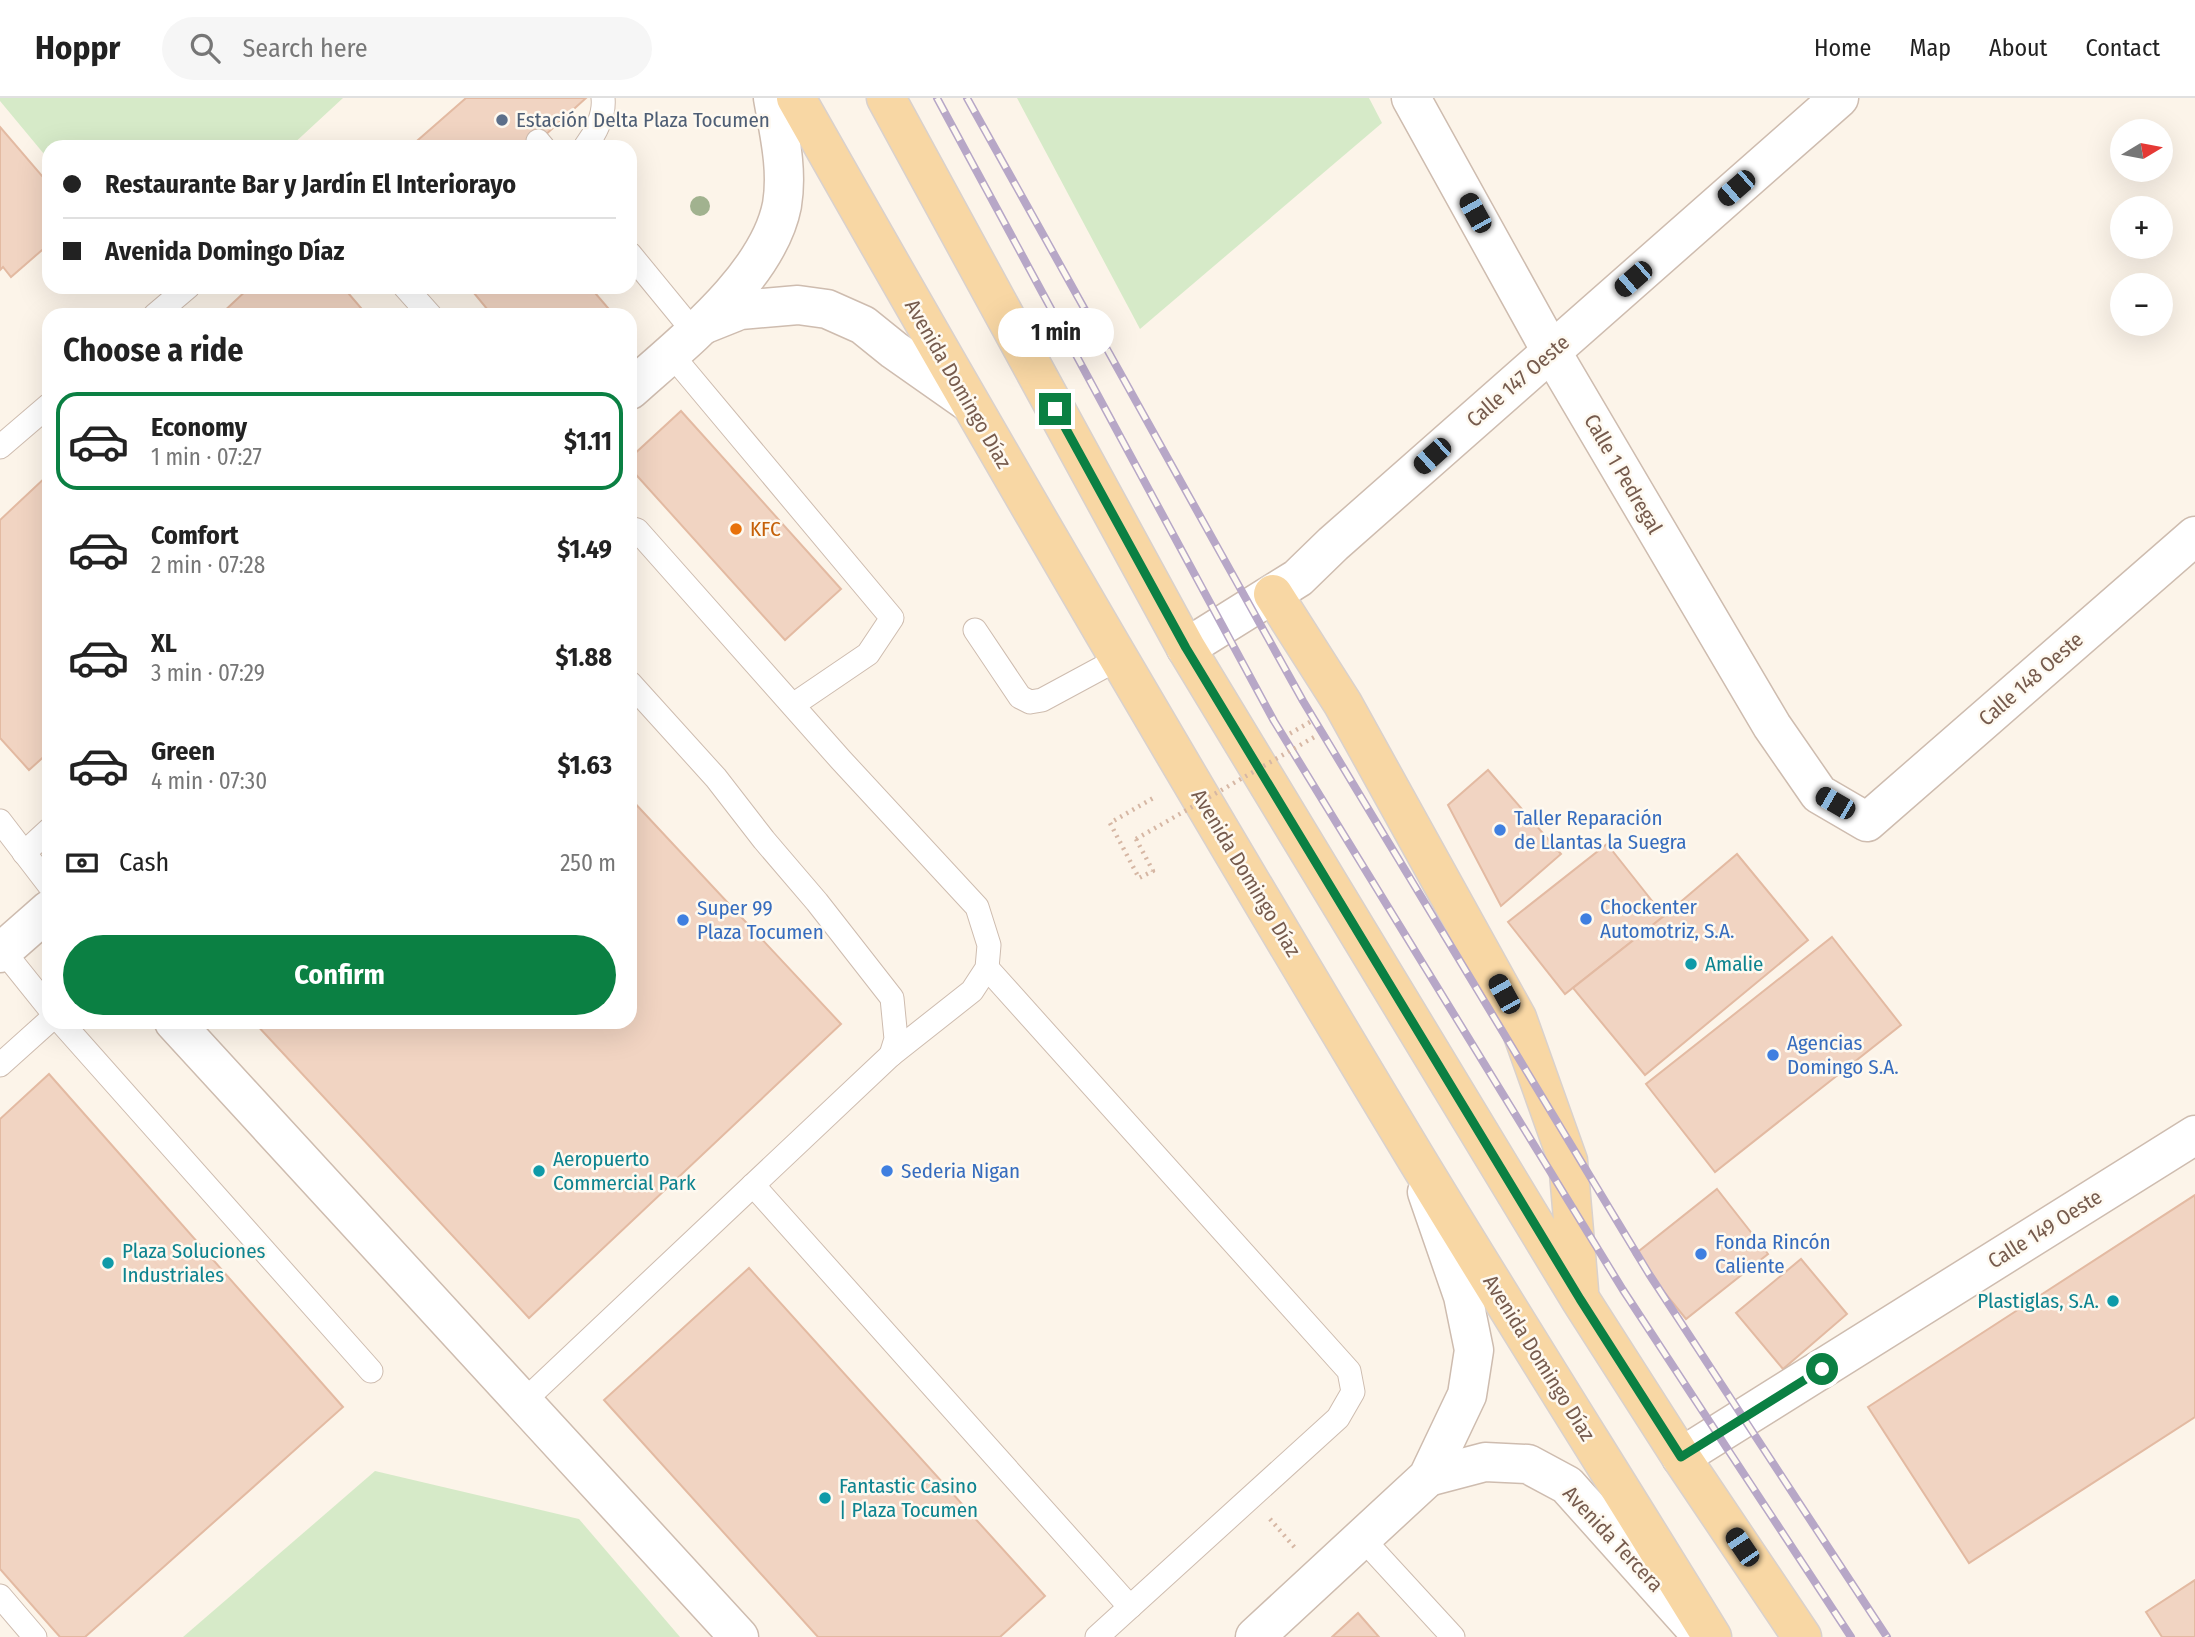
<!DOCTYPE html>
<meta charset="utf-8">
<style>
body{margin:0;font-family:"Fira Sans Condensed",sans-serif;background:#f6f6f6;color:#222;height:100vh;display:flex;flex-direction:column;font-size:26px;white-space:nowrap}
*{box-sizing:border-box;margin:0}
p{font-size:23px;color:#767676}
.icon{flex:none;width:38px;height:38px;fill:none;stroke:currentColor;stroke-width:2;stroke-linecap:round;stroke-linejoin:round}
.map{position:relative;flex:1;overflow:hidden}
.sheet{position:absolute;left:42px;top:210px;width:595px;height:721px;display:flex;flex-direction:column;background:#fff;border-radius:21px;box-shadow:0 7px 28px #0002}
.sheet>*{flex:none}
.banner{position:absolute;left:42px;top:42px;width:595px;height:154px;border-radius:21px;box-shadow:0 7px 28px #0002;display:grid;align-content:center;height:154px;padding:0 21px;background:#fff}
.needle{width:46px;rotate:80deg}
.controls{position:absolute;left:2110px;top:21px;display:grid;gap:14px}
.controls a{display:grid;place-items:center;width:63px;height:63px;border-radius:50%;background:#fff;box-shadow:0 7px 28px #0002;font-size:35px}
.end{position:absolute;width:32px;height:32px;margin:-16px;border:9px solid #0b8043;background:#fff;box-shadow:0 0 0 4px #fff}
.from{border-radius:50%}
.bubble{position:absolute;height:49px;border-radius:24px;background:#fff;box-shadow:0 7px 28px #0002;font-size:23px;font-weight:700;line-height:49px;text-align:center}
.car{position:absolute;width:21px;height:42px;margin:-21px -10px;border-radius:9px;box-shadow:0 0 5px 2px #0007;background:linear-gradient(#222 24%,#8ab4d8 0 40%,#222 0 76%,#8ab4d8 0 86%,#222 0)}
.banner b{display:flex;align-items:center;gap:24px;height:66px;font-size:26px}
.banner b+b{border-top:2px solid #e0e0e0}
.banner i{width:18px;height:18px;background:#222}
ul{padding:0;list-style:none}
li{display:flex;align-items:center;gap:21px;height:98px;margin:0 14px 10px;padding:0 7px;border:4px solid transparent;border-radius:21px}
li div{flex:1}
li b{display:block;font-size:26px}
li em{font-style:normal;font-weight:700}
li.selected{border-color:#0b8043}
li>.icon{width:63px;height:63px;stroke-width:1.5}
h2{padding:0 21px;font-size:32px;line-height:84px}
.pay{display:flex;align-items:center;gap:18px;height:77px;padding:0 21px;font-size:26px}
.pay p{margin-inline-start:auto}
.primary-button{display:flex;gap:14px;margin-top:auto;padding:14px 21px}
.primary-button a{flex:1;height:80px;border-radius:42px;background:#0b8043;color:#fff;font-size:28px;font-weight:700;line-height:80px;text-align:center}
header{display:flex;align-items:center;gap:42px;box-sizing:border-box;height:98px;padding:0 35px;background:#fff;border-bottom:2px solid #e0e0e0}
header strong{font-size:33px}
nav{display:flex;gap:38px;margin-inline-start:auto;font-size:24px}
.search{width:490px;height:63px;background:#f6f6f6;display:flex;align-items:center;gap:18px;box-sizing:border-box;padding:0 24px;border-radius:38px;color:#767676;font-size:26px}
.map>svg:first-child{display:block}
.green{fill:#d6eac8}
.building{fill:#f1d4c2;stroke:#e3baa2;stroke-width:2}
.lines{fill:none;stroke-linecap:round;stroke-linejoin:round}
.service-casing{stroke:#cebcaf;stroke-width:25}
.minor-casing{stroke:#cebcaf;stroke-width:41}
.tertiary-casing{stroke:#cebcaf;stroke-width:41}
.primary-casing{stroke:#d9d1cd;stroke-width:41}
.path{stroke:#d6b7a4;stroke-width:4.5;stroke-dasharray:2 5;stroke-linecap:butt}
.service{stroke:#fff;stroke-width:23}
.minor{stroke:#fff;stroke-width:38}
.tertiary{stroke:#fff;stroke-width:38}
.primary{stroke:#f8d7a4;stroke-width:38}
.rail-casing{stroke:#b7a7c7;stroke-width:8}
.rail{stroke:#fef9f0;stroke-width:5;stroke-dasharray:16;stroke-linecap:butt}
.path-bridge{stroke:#d6b7a4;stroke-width:4.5;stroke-dasharray:2 5;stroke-linecap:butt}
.tree{fill:#a1b28f}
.route{stroke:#0b8043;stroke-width:9}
.service-dot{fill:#5c6f8a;stroke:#fef9f0;stroke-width:2.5}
.food-dot{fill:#e8710a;stroke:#fef9f0;stroke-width:2.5}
.shop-dot{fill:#3f7fe0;stroke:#fef9f0;stroke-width:2.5}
.culture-dot{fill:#0f9aa8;stroke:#fef9f0;stroke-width:2.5}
.labels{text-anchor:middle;stroke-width:5;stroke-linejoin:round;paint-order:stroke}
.service-label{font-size:21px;fill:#4e5e75;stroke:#fef9f0;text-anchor:start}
.street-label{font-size:21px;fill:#765b4d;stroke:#fef9f0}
.food-label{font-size:21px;fill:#c56008;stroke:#fef9f0;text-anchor:start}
.shop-label{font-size:21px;fill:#366cbe;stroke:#fef9f0;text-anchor:start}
.culture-label{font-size:21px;fill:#0d838f;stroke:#fef9f0;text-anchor:start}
</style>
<header>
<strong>Hoppr</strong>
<div class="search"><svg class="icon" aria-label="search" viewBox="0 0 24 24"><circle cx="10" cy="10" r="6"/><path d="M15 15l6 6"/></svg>Search here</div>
<nav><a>Home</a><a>Map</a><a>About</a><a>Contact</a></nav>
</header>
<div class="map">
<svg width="2195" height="1539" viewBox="0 0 2195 1539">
<rect width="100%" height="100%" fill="#fcf4e9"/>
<g class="green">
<polygon points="0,0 343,0 290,49 49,49 49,62 0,3"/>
<polygon points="1017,0 1369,0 1382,25 1140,231"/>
<polygon points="375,1373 579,1421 680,1539 183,1539"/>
</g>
<g class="building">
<polygon points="466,0 586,0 532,49 410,49"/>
<polygon points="0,29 49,86 49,146 11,179 3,169 0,172"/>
<polygon points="250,189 343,189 367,217 220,217"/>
<polygon points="469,189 590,189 614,217 492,217"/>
<polygon points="681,313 841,491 785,542 630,370 630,360"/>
<polygon points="49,376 49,654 29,672 0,640 0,422"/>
<polygon points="1488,672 1561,756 1501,808 1448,707"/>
<polygon points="630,700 841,926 529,1220 254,924 630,924"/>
<polygon points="1607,746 1664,818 1565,896 1508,824"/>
<polygon points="1737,756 1808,842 1645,977 1573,890 1664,818"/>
<polygon points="1832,839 1901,927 1715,1074 1646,986"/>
<polygon points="49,976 343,1309 85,1539 60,1539 0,1471 0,1021"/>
<polygon points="1717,1091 1768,1156 1686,1221 1634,1157"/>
<polygon points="2195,1097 2195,1319 1969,1465 1868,1309"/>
<polygon points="1801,1161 1847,1216 1783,1271 1736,1215"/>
<polygon points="749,1170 1045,1498 1000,1539 818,1539 604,1302"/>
<polygon points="2195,1482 2195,1539 2162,1539 2146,1514"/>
<polygon points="1358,1515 1379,1539 1332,1539"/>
</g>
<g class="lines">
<g class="service-casing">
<g id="service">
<polyline points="538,43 543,49"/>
<path d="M585 49C595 36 605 17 603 0"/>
<polyline points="630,156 694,234"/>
<polyline points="405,189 430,217"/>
<polyline points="155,217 188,189"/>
<polyline points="671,256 892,520 868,556 793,607"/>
<polyline points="0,349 49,307"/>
<polyline points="975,532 1020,599 1030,604 1042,602 1118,561"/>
<polyline points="630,585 716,680 764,742 817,804 892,900 896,941 891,957"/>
<polyline points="0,723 49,787"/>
<polyline points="24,755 49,732"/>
<polyline points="0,849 49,910"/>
<polyline points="987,870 1349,1273 1353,1294 1338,1320 1097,1539"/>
<polyline points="61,924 371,1273"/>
<polyline points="0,967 49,923"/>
<polyline points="753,1087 1130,1509"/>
<polyline points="523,1304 891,957 972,893 987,870 989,847 977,809 841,662 637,432 630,430"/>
<polyline points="1362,1440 1453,1539"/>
<polyline points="0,1498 35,1539"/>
</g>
</g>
<g class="minor-casing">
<g id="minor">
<polyline points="1411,0 1551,253 1772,628 1819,696 1867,724 2195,438"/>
<polyline points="705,226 740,212 798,207 827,211 863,227 894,252 968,304"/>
<path d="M630 292C682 245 768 179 782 107 788 71 779 35 773 0"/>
<polyline points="1186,550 1298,480 1333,446 1839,0"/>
<polyline points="0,855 49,812"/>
<polyline points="174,924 739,1539"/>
<polyline points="1681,1359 2195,1037"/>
</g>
</g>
<g class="tertiary-casing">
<g id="tertiary">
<polyline points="1428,1379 1485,1364 1528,1366 1567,1387 1694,1529"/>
<polyline points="1255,1539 1428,1379 1467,1297 1474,1252 1463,1198 1427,1094"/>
</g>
</g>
<g class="primary-casing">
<g id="primary">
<path d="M796 0C997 355 1203 707 1414 1057 1512 1219 1613 1378 1712 1539"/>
<polyline points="886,0 1186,550 1580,1201 1681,1359 1802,1539"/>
<polyline points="1273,496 1343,606 1517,920 1568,1063 1579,1192"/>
</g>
</g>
<g class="path">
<polyline points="1284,639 1310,624"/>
<polyline points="1136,741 1153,773 1139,780 1110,725 1155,699"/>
<polyline points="1270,1421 1296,1451"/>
</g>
<use href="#service" class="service"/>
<use href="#minor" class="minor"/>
<use href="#tertiary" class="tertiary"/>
<use href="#primary" class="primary"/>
<g class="rail-casing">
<g id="rail">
<polyline points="937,0 1274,623 1623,1192 1851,1539"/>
<polyline points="967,0 1303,603 1649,1176 1887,1539"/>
</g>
</g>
<use href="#rail" class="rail"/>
<polyline class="path-bridge" points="1136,741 1316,638"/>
</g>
<circle class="tree" cx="700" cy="108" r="10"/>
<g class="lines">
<polyline class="route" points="1055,311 1186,550 1580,1201 1681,1359 1822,1271"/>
</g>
<circle class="service-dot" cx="502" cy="22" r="7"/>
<circle class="food-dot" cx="736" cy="431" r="7"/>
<g class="shop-dot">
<circle cx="1500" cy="732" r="7"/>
<circle cx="1586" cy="821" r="7"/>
<circle cx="683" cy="822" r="7"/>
<circle cx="1773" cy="957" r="7"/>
<circle cx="887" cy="1073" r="7"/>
<circle cx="1701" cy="1156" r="7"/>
</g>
<g class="culture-dot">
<circle cx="1691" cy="866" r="7"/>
<circle cx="539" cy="1073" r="7"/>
<circle cx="108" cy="1165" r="7"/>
<circle cx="2113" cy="1203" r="7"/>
<circle cx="825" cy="1400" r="7"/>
</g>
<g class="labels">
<g class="service-label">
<text x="516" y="29">Estación Delta Plaza Tocumen</text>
</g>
<g class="street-label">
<text transform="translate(1518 283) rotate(-41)" y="7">Calle 147 Oeste</text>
<text transform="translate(958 286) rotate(60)" y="7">Avenida Domingo Díaz</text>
<text transform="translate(1623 376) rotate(60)" y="7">Calle 1 Pedregal</text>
<text transform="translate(2031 581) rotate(-41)" y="7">Calle 148 Oeste</text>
<text transform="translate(1246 775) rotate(59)" y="7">Avenida Domingo Díaz</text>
<text transform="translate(2045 1131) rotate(-32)" y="7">Calle 149 Oeste</text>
<text transform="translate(1539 1260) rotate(58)" y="7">Avenida Domingo Díaz</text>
<text transform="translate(1613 1441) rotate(47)" y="7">Avenida Tercera</text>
</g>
<g class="food-label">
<text x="750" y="438">KFC</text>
</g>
<g class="shop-label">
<text x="1514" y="727">Taller Reparación<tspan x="1514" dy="24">de Llantas la Suegra</tspan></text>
<text x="1600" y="816">Chockenter<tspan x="1600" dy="24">Automotriz, S.A.</tspan></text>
<text x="697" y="817">Super 99<tspan x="697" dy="24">Plaza Tocumen</tspan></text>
<text x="1787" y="952">Agencias<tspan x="1787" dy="24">Domingo S.A.</tspan></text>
<text x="901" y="1080">Sederia Nigan</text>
<text x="1715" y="1151">Fonda Rincón<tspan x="1715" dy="24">Caliente</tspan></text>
</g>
<g class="culture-label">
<text x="1705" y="873">Amalie</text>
<text x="553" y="1068">Aeropuerto<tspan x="553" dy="24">Commercial Park</tspan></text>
<text x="122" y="1160">Plaza Soluciones<tspan x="122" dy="24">Industriales</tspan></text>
<text x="2099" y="1210" text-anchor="end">Plastiglas, S.A.</text>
<text x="839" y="1395">Fantastic Casino<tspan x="839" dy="24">| Plaza Tocumen</tspan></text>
</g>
</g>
</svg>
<div class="controls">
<a><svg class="needle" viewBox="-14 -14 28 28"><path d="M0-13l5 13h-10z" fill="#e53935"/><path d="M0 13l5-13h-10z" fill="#767676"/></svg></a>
<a>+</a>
<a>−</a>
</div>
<i class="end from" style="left:1822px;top:1271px"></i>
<i class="end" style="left:1055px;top:311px"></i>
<div class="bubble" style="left:998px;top:210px;width:116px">1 min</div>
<i class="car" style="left:1736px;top:90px;rotate:229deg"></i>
<i class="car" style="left:1475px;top:115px;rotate:331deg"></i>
<i class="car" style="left:1633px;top:181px;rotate:229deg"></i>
<i class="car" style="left:1432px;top:358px;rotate:228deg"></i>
<i class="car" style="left:1835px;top:705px;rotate:300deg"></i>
<i class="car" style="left:1504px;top:896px;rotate:331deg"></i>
<i class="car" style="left:1742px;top:1449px;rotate:326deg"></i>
<div class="banner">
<b><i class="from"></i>Restaurante Bar y Jardín El Interiorayo</b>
<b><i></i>Avenida Domingo Díaz</b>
</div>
<section class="sheet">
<h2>Choose a ride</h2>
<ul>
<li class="selected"><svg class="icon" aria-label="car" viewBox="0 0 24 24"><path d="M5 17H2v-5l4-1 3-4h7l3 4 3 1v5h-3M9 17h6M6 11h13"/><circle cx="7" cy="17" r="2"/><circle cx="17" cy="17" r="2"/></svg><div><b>Economy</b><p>1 min · 07:27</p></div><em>$1.11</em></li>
<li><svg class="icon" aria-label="car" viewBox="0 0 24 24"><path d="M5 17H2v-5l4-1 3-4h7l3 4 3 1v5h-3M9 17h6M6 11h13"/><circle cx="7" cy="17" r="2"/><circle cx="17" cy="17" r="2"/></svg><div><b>Comfort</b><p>2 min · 07:28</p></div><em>$1.49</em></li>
<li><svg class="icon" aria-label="car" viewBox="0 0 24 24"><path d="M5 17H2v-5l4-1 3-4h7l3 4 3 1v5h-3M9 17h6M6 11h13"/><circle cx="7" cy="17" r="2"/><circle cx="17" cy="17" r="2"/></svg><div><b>XL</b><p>3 min · 07:29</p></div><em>$1.88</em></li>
<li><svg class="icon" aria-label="car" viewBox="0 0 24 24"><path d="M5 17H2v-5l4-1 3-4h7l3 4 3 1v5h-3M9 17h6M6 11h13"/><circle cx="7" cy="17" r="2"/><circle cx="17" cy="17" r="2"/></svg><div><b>Green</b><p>4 min · 07:30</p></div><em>$1.63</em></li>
</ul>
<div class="pay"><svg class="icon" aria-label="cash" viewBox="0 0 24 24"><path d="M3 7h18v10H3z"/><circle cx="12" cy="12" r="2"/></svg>Cash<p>250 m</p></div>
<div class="primary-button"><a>Confirm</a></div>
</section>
</div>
